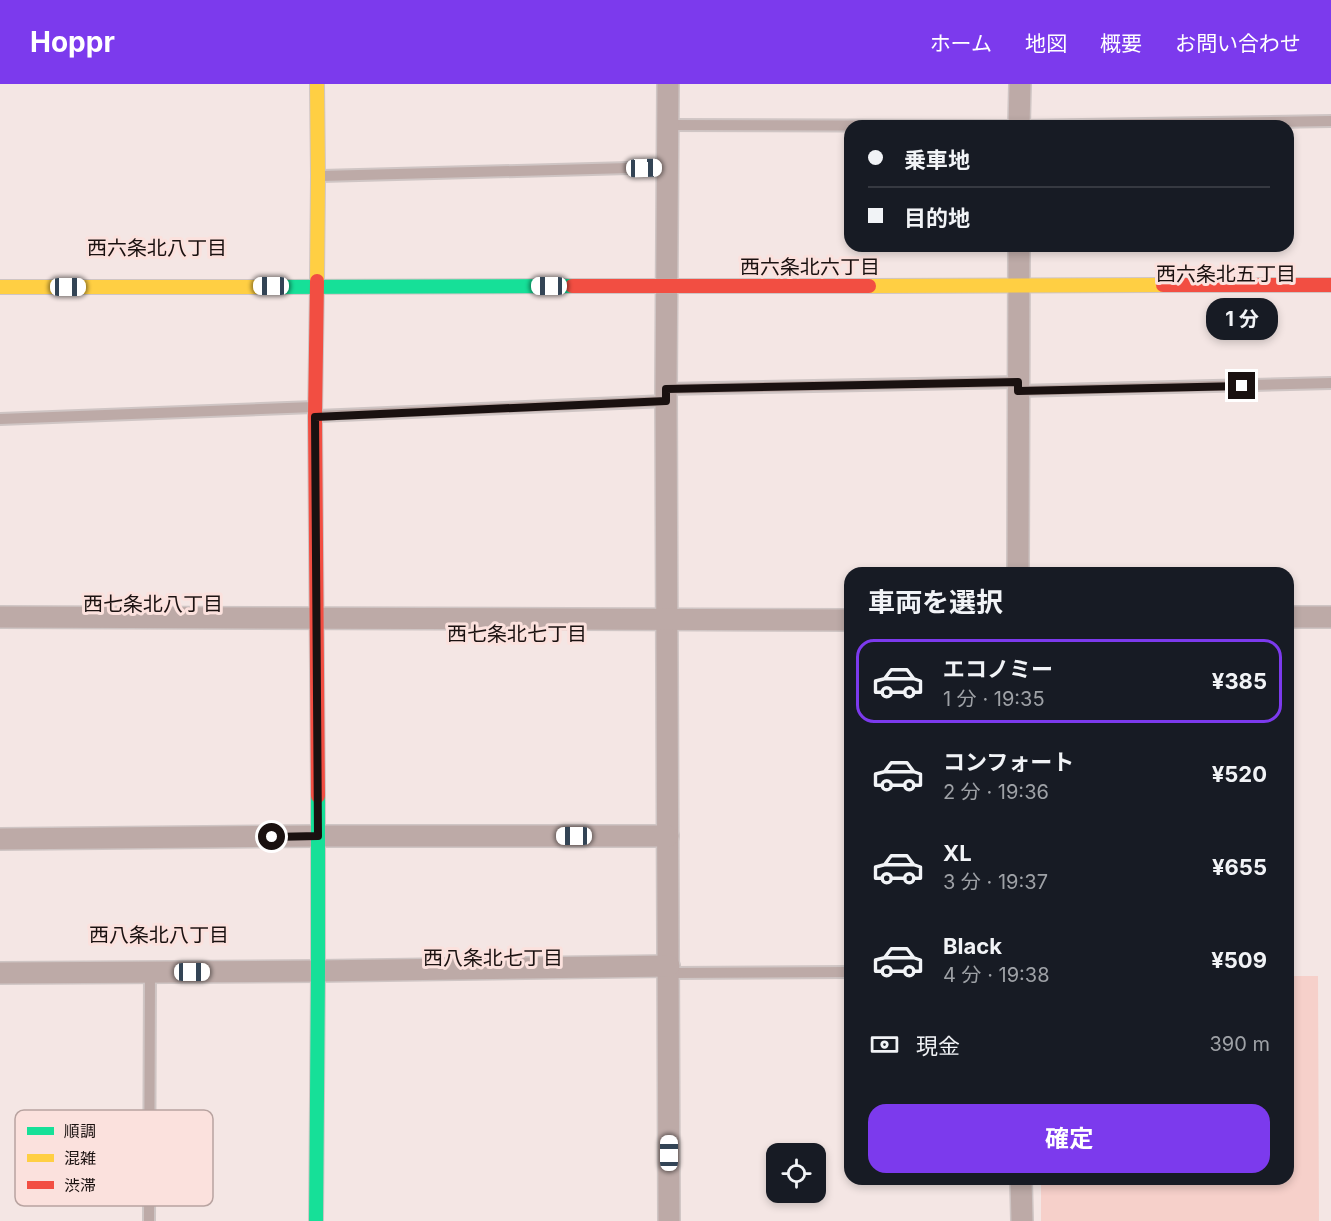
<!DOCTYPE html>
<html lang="ja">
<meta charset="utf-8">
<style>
body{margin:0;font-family:Inter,"Noto Sans JP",sans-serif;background:#242831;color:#f1f3f6;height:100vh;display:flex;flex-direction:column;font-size:22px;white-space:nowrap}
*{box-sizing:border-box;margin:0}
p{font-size:20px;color:#9ea1a6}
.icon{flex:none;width:33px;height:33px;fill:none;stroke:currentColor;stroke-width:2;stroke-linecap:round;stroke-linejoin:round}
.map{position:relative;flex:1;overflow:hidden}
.panel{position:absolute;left:844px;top:483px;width:450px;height:618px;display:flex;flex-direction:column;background:#171b24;border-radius:18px;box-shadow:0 3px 9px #0003}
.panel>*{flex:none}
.hud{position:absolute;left:844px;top:36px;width:450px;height:132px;border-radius:18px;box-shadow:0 3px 9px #0003;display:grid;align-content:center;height:132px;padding:0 24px;background:#171b24}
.tools{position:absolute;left:766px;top:1059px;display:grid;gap:12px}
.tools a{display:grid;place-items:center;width:60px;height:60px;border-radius:12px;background:#171b24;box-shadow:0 3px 9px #0003;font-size:30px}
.end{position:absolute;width:27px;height:27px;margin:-14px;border:8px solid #1a1110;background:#fff;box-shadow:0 0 0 3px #fff}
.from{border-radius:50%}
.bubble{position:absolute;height:42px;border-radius:18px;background:#171b24;box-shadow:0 3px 9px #0003;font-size:20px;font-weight:700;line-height:42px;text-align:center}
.car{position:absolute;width:18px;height:36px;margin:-18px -9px;border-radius:8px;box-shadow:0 0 4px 2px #0007;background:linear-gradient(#fff 24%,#345 0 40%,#fff 0 76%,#345 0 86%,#fff 0)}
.hud b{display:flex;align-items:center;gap:21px;height:57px;font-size:22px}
.hud b+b{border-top:2px solid #363941}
.hud i{width:15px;height:15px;background:#f1f3f6}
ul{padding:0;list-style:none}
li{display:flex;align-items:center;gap:18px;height:84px;margin:0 12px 9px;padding:0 12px;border:3px solid transparent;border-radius:18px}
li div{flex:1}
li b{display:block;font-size:22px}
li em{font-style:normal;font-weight:700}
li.active{border-color:#7c3aed}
li>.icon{width:54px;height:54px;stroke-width:1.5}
h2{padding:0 24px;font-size:27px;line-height:72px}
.pay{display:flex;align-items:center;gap:15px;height:66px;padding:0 24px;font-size:22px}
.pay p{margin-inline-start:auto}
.button{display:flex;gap:12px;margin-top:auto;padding:12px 24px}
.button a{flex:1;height:69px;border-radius:18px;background:#7c3aed;color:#fff;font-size:24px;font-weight:700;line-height:69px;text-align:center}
header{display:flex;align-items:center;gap:36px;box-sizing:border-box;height:84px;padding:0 30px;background:#7c3aed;color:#fff}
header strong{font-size:28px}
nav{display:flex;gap:33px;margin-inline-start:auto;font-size:21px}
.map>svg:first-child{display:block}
.green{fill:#f6d0ca}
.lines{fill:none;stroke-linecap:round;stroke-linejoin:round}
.lane-casing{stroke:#cfc5c4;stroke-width:14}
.street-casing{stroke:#cfc5c4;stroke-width:24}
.fast-casing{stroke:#cfc5c4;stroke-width:16}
.slow-casing{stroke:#cfc5c4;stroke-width:16}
.jam-casing{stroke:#cfc5c4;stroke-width:16}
.lane{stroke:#bdaaa7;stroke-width:10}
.street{stroke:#bdaaa7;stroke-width:21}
.fast{stroke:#16e098;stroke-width:14}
.slow{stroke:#ffcf43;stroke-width:14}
.jam{stroke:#f24e42;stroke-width:14}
.route{stroke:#1a1110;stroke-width:8}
.labels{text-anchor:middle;stroke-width:6;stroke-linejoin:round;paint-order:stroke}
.neighbourhood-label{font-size:20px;fill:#1a1110;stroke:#fbe1dd}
.key{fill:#fbe1dd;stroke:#b8a3a0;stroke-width:1.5}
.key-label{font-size:16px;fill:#1a1110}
</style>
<header>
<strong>Hoppr</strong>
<nav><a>ホーム</a><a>地図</a><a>概要</a><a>お問い合わせ</a></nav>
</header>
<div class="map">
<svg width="1331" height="1137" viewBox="0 0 1331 1137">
<rect width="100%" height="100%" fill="#f4e6e4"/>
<polygon class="green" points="1289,892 1318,892 1319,1137 1041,1137 1041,1095 1288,1095"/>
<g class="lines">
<g class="lane-casing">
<g id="lane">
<polyline points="667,41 1019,42 1331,37"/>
<polyline points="321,92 667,83"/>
<polyline points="666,305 1018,298"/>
<polyline points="1018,307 1331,299"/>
<polyline points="318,332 666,317"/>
<polyline points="0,335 314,323"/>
<polyline points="669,889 850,888"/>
<polyline points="149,1137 150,888"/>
</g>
</g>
<g class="street-casing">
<g id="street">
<polyline points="668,0 666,305 669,1137"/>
<polyline points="1019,42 1020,0"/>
<polyline points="1018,489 1019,162"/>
<polyline points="0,533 850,536"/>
<polyline points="1288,533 1331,533"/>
<polyline points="0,755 318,752 668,752"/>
<polyline points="0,889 318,887 669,882"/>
<polyline points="1021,1095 1022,1137"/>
</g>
</g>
<g class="fast-casing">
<g id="fast">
<polyline points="267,203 572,202"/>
<polyline points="316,1137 318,887 318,712"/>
</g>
</g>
<g class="slow-casing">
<g id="slow">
<polyline points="317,197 318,92 317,0"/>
<polyline points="869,202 1163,201"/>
<polyline points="0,203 267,203"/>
</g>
</g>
<g class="jam-casing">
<g id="jam">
<polyline points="317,197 315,333 318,712"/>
<polyline points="1163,201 1331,201"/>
<polyline points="572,202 869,202"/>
</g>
</g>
<use href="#lane" class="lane"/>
<use href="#street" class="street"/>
<use href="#fast" class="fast"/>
<use href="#slow" class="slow"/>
<use href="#jam" class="jam"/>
</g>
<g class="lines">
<polyline class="route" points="272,753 318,752 315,333 666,317 666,305 1018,298 1018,307 1242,302"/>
</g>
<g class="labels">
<g class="neighbourhood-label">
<text x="157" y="171">西六条北八丁目</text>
<text x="810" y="190">西六条北六丁目</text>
<text x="1226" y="197">西六条北五丁目</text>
<text x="153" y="527">西七条北八丁目</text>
<text x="517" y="557">西七条北七丁目</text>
<text x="159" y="858">西八条北八丁目</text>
<text x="493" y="881">西八条北七丁目</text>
</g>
</g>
<rect x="15" y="1026" width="198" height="96" rx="9" class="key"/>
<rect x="27" y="1043" width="27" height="8" fill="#16e098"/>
<rect x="27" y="1070" width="27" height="8" fill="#ffcf43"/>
<rect x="27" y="1097" width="27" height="8" fill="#f24e42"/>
<g class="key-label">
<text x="64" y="1053">順調</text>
<text x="64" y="1080">混雑</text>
<text x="64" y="1107">渋滞</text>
</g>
</svg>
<div class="tools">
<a><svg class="icon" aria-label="locate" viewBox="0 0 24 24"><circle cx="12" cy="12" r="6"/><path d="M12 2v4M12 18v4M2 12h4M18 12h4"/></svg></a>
</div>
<i class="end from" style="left:272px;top:753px"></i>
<i class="end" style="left:1242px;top:302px"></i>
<div class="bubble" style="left:1206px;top:214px;width:72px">1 分</div>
<i class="car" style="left:644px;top:84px;rotate:89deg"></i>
<i class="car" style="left:271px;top:202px;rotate:270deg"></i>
<i class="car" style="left:549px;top:202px;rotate:270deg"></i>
<i class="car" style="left:68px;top:203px;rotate:90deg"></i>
<i class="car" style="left:574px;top:752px;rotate:270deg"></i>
<i class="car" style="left:192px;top:888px;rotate:90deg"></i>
<i class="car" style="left:669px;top:1069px;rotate:0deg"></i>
<div class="hud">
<b><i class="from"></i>乗車地</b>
<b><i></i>目的地</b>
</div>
<section class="panel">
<h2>車両を選択</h2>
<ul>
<li class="active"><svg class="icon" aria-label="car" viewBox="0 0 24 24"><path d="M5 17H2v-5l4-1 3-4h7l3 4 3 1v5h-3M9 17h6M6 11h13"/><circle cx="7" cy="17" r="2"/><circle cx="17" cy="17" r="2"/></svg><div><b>エコノミー</b><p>1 分 · 19:35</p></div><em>¥385</em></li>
<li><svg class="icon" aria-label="car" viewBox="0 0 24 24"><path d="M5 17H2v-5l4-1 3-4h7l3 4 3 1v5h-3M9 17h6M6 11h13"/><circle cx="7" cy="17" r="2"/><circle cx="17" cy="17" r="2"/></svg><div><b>コンフォート</b><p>2 分 · 19:36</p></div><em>¥520</em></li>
<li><svg class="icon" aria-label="car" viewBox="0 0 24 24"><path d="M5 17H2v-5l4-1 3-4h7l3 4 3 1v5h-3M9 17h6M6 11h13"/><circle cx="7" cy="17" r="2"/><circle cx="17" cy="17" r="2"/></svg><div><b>XL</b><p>3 分 · 19:37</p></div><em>¥655</em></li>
<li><svg class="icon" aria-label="car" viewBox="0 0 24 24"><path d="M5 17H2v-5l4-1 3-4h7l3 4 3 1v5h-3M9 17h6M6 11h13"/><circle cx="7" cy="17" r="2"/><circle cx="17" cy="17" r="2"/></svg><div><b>Black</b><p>4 分 · 19:38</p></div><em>¥509</em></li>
</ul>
<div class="pay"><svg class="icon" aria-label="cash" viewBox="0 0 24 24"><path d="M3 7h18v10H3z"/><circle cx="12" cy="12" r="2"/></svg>現金<p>390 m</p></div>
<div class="button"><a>確定</a></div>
</section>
</div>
